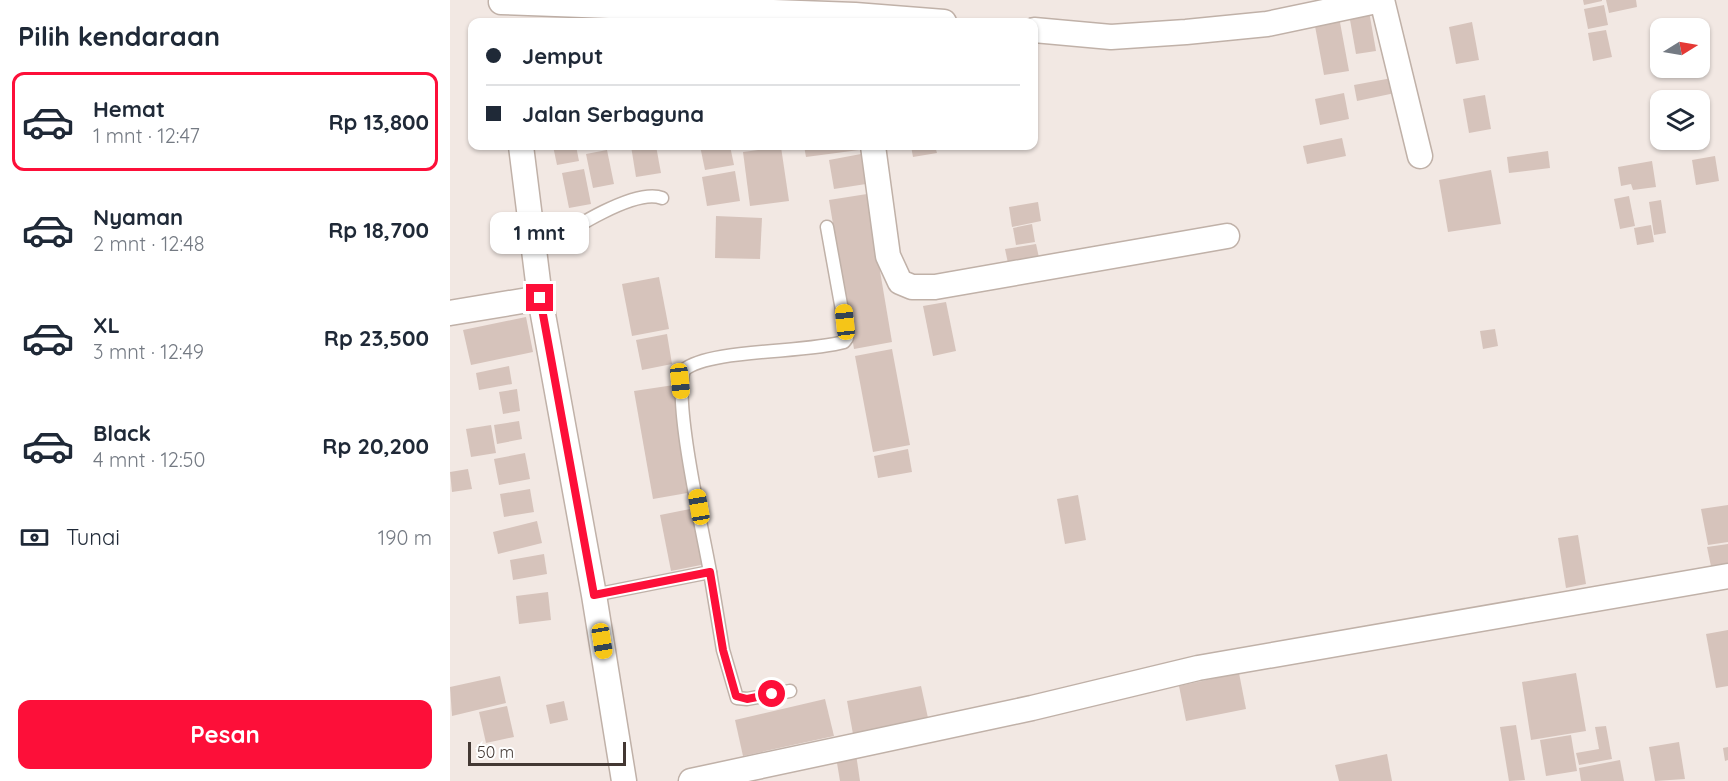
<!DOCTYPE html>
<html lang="id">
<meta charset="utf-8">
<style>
body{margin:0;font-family:Quicksand,sans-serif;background:#f2f2f3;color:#1f2937;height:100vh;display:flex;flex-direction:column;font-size:22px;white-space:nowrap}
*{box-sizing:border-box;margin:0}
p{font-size:20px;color:#747a83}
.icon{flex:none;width:33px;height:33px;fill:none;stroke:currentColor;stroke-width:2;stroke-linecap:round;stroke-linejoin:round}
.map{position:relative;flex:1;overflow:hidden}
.sheet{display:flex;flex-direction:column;background:#fff;width:450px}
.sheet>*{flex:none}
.guide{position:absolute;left:18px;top:18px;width:570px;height:132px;border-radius:12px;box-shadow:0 2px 4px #0004;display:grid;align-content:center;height:132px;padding:0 18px;background:#fff}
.needle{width:39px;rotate:79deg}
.tools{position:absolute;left:1200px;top:18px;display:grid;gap:12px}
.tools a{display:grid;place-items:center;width:60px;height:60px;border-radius:12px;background:#fff;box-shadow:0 2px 4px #0004;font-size:30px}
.scale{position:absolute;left:18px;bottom:15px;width:158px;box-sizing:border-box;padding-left:6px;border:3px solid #433833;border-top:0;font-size:16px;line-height:21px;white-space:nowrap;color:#433833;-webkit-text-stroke:4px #fff;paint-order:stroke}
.end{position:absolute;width:27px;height:27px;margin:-14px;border:8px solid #fd0f39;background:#fff;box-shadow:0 0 0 3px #fff}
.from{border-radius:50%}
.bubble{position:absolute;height:42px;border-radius:12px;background:#fff;box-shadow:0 2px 4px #0004;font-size:20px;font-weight:800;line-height:42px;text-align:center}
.car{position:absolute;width:18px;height:36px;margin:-18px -9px;border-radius:8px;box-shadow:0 0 4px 2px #0007;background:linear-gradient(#f5c518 24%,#345 0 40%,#f5c518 0 76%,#345 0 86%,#f5c518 0)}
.guide b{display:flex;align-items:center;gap:21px;height:57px;font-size:22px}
.guide b+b{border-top:2px solid #e0e1e3}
.guide i{width:15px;height:15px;background:#1f2937}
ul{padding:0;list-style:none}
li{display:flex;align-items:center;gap:18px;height:99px;margin:0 12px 9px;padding:0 6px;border:3px solid transparent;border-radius:12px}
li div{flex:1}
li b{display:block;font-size:22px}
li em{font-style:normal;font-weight:800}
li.current{border-color:#fd0f39}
li>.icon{width:54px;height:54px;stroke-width:1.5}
h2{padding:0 18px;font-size:27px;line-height:72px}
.pay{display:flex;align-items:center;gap:15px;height:66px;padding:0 18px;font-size:22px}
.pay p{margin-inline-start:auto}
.primary-button{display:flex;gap:12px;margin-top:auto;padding:12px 18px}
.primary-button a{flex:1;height:69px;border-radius:12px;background:#fd0f39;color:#fff;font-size:24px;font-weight:800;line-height:69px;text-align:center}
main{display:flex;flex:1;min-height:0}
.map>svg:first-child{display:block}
.building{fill:#d6c3bb}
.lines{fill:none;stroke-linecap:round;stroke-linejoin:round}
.service-casing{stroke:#c0b1a8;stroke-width:15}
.minor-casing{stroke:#c0b1a8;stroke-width:27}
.service{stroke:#fff;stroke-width:12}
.minor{stroke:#fff;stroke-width:24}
.route{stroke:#fd0f39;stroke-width:8}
</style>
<main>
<section class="sheet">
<h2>Pilih kendaraan</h2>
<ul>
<li class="current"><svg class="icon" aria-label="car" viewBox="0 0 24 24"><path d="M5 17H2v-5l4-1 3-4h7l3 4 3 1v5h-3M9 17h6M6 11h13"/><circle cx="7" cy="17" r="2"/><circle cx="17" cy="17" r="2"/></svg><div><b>Hemat</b><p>1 mnt · 12:47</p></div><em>Rp 13,800</em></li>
<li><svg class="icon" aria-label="car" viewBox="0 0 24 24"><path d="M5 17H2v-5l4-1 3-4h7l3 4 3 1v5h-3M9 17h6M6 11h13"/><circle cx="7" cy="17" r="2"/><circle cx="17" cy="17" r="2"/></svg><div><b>Nyaman</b><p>2 mnt · 12:48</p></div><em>Rp 18,700</em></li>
<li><svg class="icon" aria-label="car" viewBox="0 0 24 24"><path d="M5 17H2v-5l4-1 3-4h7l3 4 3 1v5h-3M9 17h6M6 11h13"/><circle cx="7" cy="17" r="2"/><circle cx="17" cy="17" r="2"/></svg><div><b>XL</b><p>3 mnt · 12:49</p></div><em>Rp 23,500</em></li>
<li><svg class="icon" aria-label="car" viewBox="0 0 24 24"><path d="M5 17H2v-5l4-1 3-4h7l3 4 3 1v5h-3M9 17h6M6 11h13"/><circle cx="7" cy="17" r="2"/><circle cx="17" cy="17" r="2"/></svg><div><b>Black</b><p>4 mnt · 12:50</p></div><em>Rp 20,200</em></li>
</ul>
<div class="pay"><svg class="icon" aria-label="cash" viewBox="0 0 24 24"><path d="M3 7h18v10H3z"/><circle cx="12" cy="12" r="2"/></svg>Tunai<p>190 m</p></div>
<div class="primary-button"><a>Pesan</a></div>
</section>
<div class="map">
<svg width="1278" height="781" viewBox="0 0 1278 781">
<rect width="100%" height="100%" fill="#f2e8e3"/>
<g class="building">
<polygon points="1133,0 1152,0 1152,1 1134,5"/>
<polygon points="1156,0 1186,0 1187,7 1159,13"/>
<polygon points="1154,5 1158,25 1138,29 1134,9"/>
<polygon points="919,11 926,51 906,54 899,14"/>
<polygon points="889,17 899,71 874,75 865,26 875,25 874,20"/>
<polygon points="1022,22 1029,60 1006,64 999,27"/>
<polygon points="1156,30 1162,57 1143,61 1138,33"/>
<polygon points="942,78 945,93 907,101 904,85"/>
<polygon points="894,93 899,119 870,125 865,99"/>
<polygon points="1035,95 1041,129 1019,133 1013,99"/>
<polygon points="892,138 896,156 857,164 853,146"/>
<polygon points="103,146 126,146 129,161 107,165"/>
<polygon points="181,146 206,146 211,173 186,177"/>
<polygon points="250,146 280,146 284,165 255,170"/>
<polygon points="354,146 408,146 409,150 356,157"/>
<polygon points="461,146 485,146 487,153 463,157"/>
<polygon points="331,147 339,201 300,206 293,152"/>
<polygon points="157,150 164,184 143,188 136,154"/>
<polygon points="1098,151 1100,168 1059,173 1057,157"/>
<polygon points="411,154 416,184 384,189 379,160"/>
<polygon points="1265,156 1269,181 1246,185 1242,160"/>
<polygon points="1202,161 1206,187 1183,190 1181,184 1171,186 1168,167"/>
<polygon points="134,169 141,204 119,208 112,173"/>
<polygon points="1041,170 1051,224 998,232 989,180"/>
<polygon points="285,171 290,201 257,206 252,177"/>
<polygon points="417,194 442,342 404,349 379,200"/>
<polygon points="1179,196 1185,226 1170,229 1164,199"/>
<polygon points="1211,200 1216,233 1204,235 1199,202"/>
<polygon points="588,202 591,221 562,227 559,207"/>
<polygon points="266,216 312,218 310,259 265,258"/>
<polygon points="582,224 585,242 566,245 563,228"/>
<polygon points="1201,225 1204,242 1187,245 1184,228"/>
<polygon points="586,244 590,262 559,268 555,249"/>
<polygon points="209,277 219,329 182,336 172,284"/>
<polygon points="496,302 506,351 483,356 473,306"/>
<polygon points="76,317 83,352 21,365 13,330"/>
<polygon points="1045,329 1048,346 1033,349 1030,331"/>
<polygon points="217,334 222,364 192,370 186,340"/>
<polygon points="442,349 460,445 423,452 405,356"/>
<polygon points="59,366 62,384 29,390 26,373"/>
<polygon points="224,385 243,492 203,499 184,391"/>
<polygon points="67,389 70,411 53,414 49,392"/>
<polygon points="69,421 72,439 47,444 44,425"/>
<polygon points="41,425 46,453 21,457 16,429"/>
<polygon points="458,449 462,472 428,478 424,456"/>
<polygon points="75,453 80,479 49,485 44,459"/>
<polygon points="18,469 22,489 2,492 0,472"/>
<polygon points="80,489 84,512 54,517 50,494"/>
<polygon points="628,495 636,540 615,544 607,499"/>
<polygon points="1278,505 1278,542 1258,545 1251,509"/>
<polygon points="245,508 256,564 221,571 210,515"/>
<polygon points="87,521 92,543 48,554 43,532"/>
<polygon points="1128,535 1136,584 1116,588 1108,538"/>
<polygon points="1278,544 1278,569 1262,571 1257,547"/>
<polygon points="94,554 97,574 63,580 60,560"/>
<polygon points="98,592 101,620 69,624 66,596"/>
<polygon points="1278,630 1278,686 1266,688 1256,634"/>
<polygon points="789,673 796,709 736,721 729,686"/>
<polygon points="1126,673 1136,731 1081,740 1072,682"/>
<polygon points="50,676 56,703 2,716 0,687"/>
<polygon points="471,686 478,718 403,734 397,701"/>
<polygon points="375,699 384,736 293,756 285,720"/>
<polygon points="114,701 118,720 100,724 96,705"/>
<polygon points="57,706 64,737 36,743 29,712"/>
<polygon points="1066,725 1075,780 1059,781 1050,727"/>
<polygon points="1156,726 1162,759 1129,765 1126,753 1149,749 1145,727"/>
<polygon points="1121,735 1127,771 1096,776 1090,740"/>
<polygon points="1229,742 1235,779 1205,781 1199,747"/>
<polygon points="1278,747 1278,760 1275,761 1273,748"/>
<polygon points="406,754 410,781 390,781 386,757"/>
<polygon points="937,754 942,781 889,781 885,765"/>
<polygon points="1170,760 1174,781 1131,781 1129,768"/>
</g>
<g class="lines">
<g class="service-casing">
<g id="service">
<path d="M86 252C111 236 183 187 212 198"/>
<path d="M260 572C253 532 223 402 234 370 258 349 356 353 394 342L397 338 377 227"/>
<polyline points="144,595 260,572 273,650 287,698 297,699 340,691"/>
</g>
</g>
<g class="minor-casing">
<g id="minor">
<polyline points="932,0 970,156"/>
<polyline points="51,2 405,15 494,22"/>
<polyline points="584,30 661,37 736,32 817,24 931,0"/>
<polyline points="71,146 90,298 144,595 174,781"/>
<polyline points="423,146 438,256 450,282 462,287 485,287 777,236"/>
<polyline points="0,313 90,298"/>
<polyline points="241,781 582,708 748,668 1278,576"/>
</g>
</g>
<use href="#service" class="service"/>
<use href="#minor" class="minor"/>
</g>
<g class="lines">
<polyline class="route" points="90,298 144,595 260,572 273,650 286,696 297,699 322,694"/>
</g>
</svg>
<div class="tools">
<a><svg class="needle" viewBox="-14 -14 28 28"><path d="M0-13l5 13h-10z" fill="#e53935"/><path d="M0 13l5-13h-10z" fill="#747a83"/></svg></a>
<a><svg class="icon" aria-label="layers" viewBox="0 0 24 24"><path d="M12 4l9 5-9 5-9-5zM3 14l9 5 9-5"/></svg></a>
</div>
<div class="scale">50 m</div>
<i class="end from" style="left:322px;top:694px"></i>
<i class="end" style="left:90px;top:298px"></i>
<div class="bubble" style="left:40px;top:212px;width:99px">1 mnt</div>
<i class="car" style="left:395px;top:322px;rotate:354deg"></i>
<i class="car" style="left:230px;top:381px;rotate:174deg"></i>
<i class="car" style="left:249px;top:507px;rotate:350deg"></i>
<i class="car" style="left:152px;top:641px;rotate:171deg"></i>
<div class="guide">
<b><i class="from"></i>Jemput</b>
<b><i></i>Jalan Serbaguna</b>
</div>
</div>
</main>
